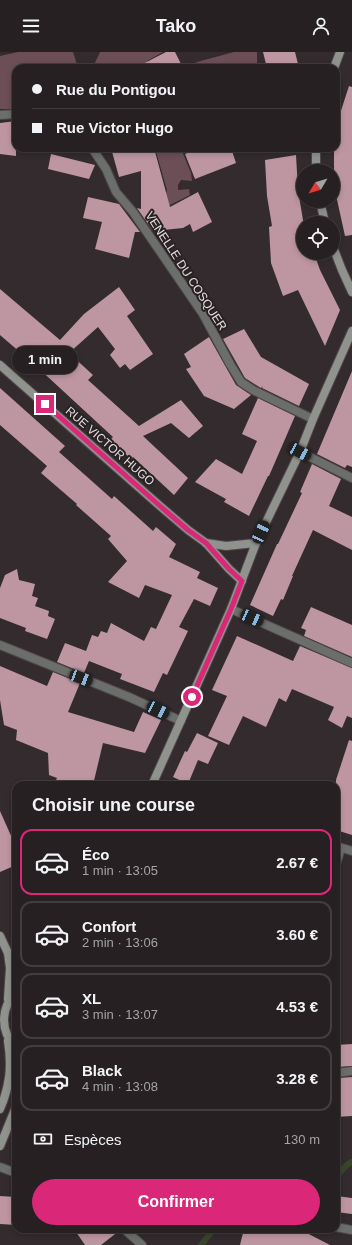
<!DOCTYPE html>
<html lang="fr">
<meta charset="utf-8">
<style>
body{margin:0;font-family:Arial,sans-serif;background:#322d2f;color:#f1f3f6;height:100vh;display:flex;flex-direction:column;font-size:15px;white-space:nowrap}
*{box-sizing:border-box;margin:0}
p{font-size:13px;color:#a4a3a5}
.icon{flex:none;width:22px;height:22px;fill:none;stroke:currentColor;stroke-width:2;stroke-linecap:round;stroke-linejoin:round}
.map{position:relative;flex:1;overflow:hidden}
.sheet{position:absolute;left:12px;top:729px;width:328px;height:452px;display:flex;flex-direction:column;background:#262022;border-radius:12px;box-shadow:0 2px 6px #0003,0 0 0 1px #423e40}
.sheet>*{flex:none}
.guide{position:absolute;left:12px;top:12px;width:328px;height:88px;border-radius:12px;box-shadow:0 2px 6px #0003,0 0 0 1px #423e40;display:grid;align-content:center;height:88px;padding:0 20px;background:#262022}
.needle{width:26px;rotate:232deg}
.fabs{position:absolute;left:296px;top:112px;display:grid;gap:8px}
.fabs a{display:grid;place-items:center;width:44px;height:44px;border-radius:50%;background:#262022;box-shadow:0 2px 6px #0003,0 0 0 1px #423e40;font-size:20px}
.end{position:absolute;width:18px;height:18px;margin:-9px;border:5px solid #db2777;background:#fff;box-shadow:0 0 0 2px #fff}
.from{border-radius:50%}
.bubble{position:absolute;height:28px;border-radius:14px;background:#262022;box-shadow:0 2px 6px #0003,0 0 0 1px #423e40;font-size:13px;font-weight:700;line-height:28px;text-align:center}
.car{position:absolute;width:12px;height:24px;margin:-12px -6px;border-radius:5px;box-shadow:0 0 3px 1px #0007;background:linear-gradient(#222 24%,#8ab4d8 0 40%,#222 0 76%,#8ab4d8 0 86%,#222 0)}
.guide b{display:flex;align-items:center;gap:14px;height:38px;font-size:15px}
.guide b+b{border-top:1px solid #423e40}
.guide i{width:10px;height:10px;background:#f1f3f6}
ul{padding:0;list-style:none}
li{display:flex;align-items:center;gap:12px;height:66px;margin:0 8px 6px;padding:0 12px;border:2px solid #423e40;border-radius:12px}
li div{flex:1}
li b{display:block;font-size:15px}
li em{font-style:normal;font-weight:700}
li.on{border-color:#db2777}
li>.icon{width:36px;height:36px;stroke-width:1.5}
h2{padding:0 20px;font-size:18px;line-height:48px}
.pay{display:flex;align-items:center;gap:10px;height:44px;padding:0 20px;font-size:15px}
.pay p{margin-inline-start:auto}
.primary-button{display:flex;gap:8px;margin-top:auto;padding:8px 20px}
.primary-button a{flex:1;height:46px;border-radius:24px;background:#db2777;color:#fff;font-size:16px;font-weight:700;line-height:46px;text-align:center}
header{display:flex;justify-content:space-between;align-items:center;height:52px;padding:0 20px;background:#262022;font-size:18px;font-weight:700}
.map>svg:first-child{display:block}
.green{fill:#6c4e56}
.lines{fill:none;stroke-linecap:round;stroke-linejoin:round}
.stream{stroke:#394528;stroke-width:6}
.building{fill:#bd96a1}
.street-casing{stroke:#4f4749;stroke-width:10}
.secondary-casing{stroke:#4f4749;stroke-width:10}
.street{stroke:#6c6e6b;stroke-width:8}
.secondary{stroke:#90928d;stroke-width:8}
.route{stroke:#db2777;stroke-width:5}
.labels{text-anchor:middle;stroke-width:4;stroke-linejoin:round;paint-order:stroke}
.street-label{font-size:12px;fill:#e3dddf;stroke:#292224}
</style>
<header><svg class="icon" aria-label="menu" viewBox="0 0 24 24"><path d="M4 6h16M4 12h16M4 18h16"/></svg>Tako<svg class="icon" aria-label="person" viewBox="0 0 24 24"><circle cx="12" cy="8" r="4"/><path d="M4 21q1-7 8-7t8 7"/></svg></header>
<div class="map">
<svg width="352" height="1193" viewBox="0 0 352 1193">
<rect width="100%" height="100%" fill="#332b2d"/>
<g class="green">
<polygon points="18,0 73,0 78,16 16,16 16,57 0,57 0,4"/>
<polygon points="100,0 163,0 147,9 151,16 97,16 94,13"/>
<polygon points="234,0 257,0 257,16 185,16 197,10"/>
<polygon points="155,96 185,96 182,99 191,121 192,129 181,128 178,133 178,138 189,137 190,143 162,157 167,138"/>
</g>
<g class="lines">
<g class="stream">
<path d="M336 1124C342 1120 345 1112 352 1110"/>
<polyline points="201,1193 214,1177"/>
</g>
</g>
<g class="building">
<polygon points="166,0 175,0 183,16 135,16"/>
<polygon points="263,0 295,0 299,16 267,16"/>
<polygon points="349,34 352,35 352,183 345,184 334,134 334,96 336,96 336,74"/>
<polygon points="16,69 16,104 0,102 0,71"/>
<polygon points="111,96 154,96 170,155 198,140 212,170 193,180 190,172 183,176 153,179 137,156 141,157 141,119 119,125"/>
<polygon points="200,96 231,96 236,111 195,127 185,102"/>
<polygon points="51,102 95,113 89,127 48,117"/>
<polygon points="296,103 298,138 303,168 303,201 314,201 320,218 340,258 325,294 298,238 283,244 271,211 269,175 272,174 267,144 265,108"/>
<polygon points="88,145 119,152 140,180 135,180 129,206 95,197 102,170 83,166"/>
<polygon points="119,235 135,258 127,264 153,302 130,318 125,312 120,316 110,303 115,297 98,275 69,301 93,323 88,328 139,374 181,348 203,374 189,386 171,371 143,384 188,426 174,443 133,405 131,407 110,388 113,385 36,314 0,283 0,237 60,288 84,262"/>
<polygon points="244,277 261,305 309,332 299,354 262,336 263,334 261,336 245,326 223,287"/>
<polygon points="209,285 236,333 251,343 234,357 204,344 186,317 191,315 184,302"/>
<polygon points="352,319 352,415 347,413 345,416 317,402"/>
<polygon points="0,336 65,394 59,400 85,423 112,447 114,444 153,479 156,475 176,492 169,505 200,520 197,526 218,536 210,554 194,547 179,575 188,579 167,623 163,621 154,640 120,627 122,622 89,609 84,621 57,610 65,591 86,599 92,583 98,585 101,579 107,581 111,571 144,589 151,575 156,577 172,543 145,533 139,546 108,530 127,509 108,487 111,484 76,453 77,452 41,421 47,414 0,373"/>
<polygon points="258,346 295,364 269,424 268,424 249,464 224,450 226,447 195,430 216,407 242,422 257,389 242,382"/>
<polygon points="312,412 341,427 329,454 352,465 352,498 313,478 292,524 293,524 283,548 281,547 273,564 250,553 277,492 278,492 302,441 300,440"/>
<polygon points="17,517 19,528 35,532 32,544 38,546 35,554 49,559 48,564 55,567 47,587 25,579 26,576 0,566 0,536 5,523"/>
<polygon points="311,555 352,573 352,605 304,584 306,578 301,576"/>
<polygon points="237,584 293,609 300,594 352,616 352,666 347,664 342,676 328,668 334,655 292,637 286,650 279,646 266,675 243,664 229,693 208,684 227,644 212,638"/>
<polygon points="0,614 47,634 53,620 80,631 68,660 134,680 143,660 161,668 145,701 103,691 93,733 80,733 56,728 57,726 49,723 48,701 16,688 17,678 4,673 0,648"/>
<polygon points="197,681 218,691 208,712 198,708 188,732 173,725 185,699 187,700"/>
<polygon points="349,688 352,689 352,783 336,778 336,728"/>
<polygon points="0,759 16,795 16,813 0,820"/>
<polygon points="352,992 352,1014 337,1015 336,993"/>
<polygon points="352,1025 352,1064 336,1065 336,1035 339,1035 338,1026"/>
<polygon points="0,1144 16,1145 16,1173 0,1172"/>
<polygon points="336,1144 352,1146 352,1162 336,1160"/>
<polygon points="74,1177 119,1177 119,1179 101,1193 85,1193"/>
<polygon points="244,1177 299,1177 330,1193 240,1193"/>
</g>
<g class="lines">
<g class="street-casing">
<g id="street">
<polyline points="0,63 16,62"/>
<polyline points="92,96 106,117 116,140 133,160 203,262 230,312 241,330 253,338 313,367"/>
<polyline points="300,400 352,426"/>
<polyline points="231,557 352,611"/>
<polyline points="0,593 129,645 181,669"/>
<polyline points="336,794 352,799"/>
<polyline points="336,812 341,796"/>
<polyline points="336,1021 352,1019"/>
<polyline points="0,1115 16,1121"/>
<polyline points="336,1175 352,1178"/>
<polyline points="124,1177 142,1193"/>
</g>
</g>
<g class="secondary-casing">
<g id="secondary">
<polyline points="334,16 340,0"/>
<polyline points="316,96 316,119"/>
<polyline points="320,149 325,171"/>
<polyline points="333,195 342,218 352,240"/>
<polyline points="0,313 160,454 188,478 206,491 229,517 242,529"/>
<polyline points="206,491 226,494 256,491"/>
<polyline points="152,733 231,557 256,491 300,400 313,367 352,279"/>
<polyline points="0,884 8,901 16,910"/>
<path d="M16 940C0 957 0 979 16 996"/>
<polyline points="8,947 10,916 8,901"/>
<path d="M0 1057C10 1034 12 1014 8 989"/>
<polyline points="0,1094 16,1055"/>
</g>
</g>
<use href="#street" class="street"/>
<use href="#secondary" class="secondary"/>
</g>
<g class="lines">
<polyline class="route" points="45,352 160,454 188,478 206,491 229,517 242,529 231,557 192,645"/>
</g>
<g class="labels">
<g class="street-label">
<text transform="translate(186 219) rotate(57)" y="4">VENELLE DU COSQUER</text>
<text transform="translate(110 394) rotate(41)" y="4">RUE VICTOR HUGO</text>
</g>
</g>
</svg>
<div class="fabs">
<a><svg class="needle" viewBox="-14 -14 28 28"><path d="M0-13l5 13h-10z" fill="#e53935"/><path d="M0 13l5-13h-10z" fill="#a4a3a5"/></svg></a>
<a><svg class="icon" aria-label="locate" viewBox="0 0 24 24"><circle cx="12" cy="12" r="6"/><path d="M12 2v4M12 18v4M2 12h4M18 12h4"/></svg></a>
</div>
<i class="end from" style="left:192px;top:645px"></i>
<i class="end" style="left:45px;top:352px"></i>
<div class="bubble" style="left:12px;top:294px;width:66px">1 min</div>
<i class="car" style="left:300px;top:400px;rotate:118deg"></i>
<i class="car" style="left:261px;top:480px;rotate:25deg"></i>
<i class="car" style="left:252px;top:566px;rotate:114deg"></i>
<i class="car" style="left:81px;top:626px;rotate:111deg"></i>
<i class="car" style="left:158px;top:658px;rotate:116deg"></i>
<div class="guide">
<b><i class="from"></i>Rue du Pontigou</b>
<b><i></i>Rue Victor Hugo</b>
</div>
<section class="sheet">
<h2>Choisir une course</h2>
<ul>
<li class="on"><svg class="icon" aria-label="car" viewBox="0 0 24 24"><path d="M5 17H2v-5l4-1 3-4h7l3 4 3 1v5h-3M9 17h6M6 11h13"/><circle cx="7" cy="17" r="2"/><circle cx="17" cy="17" r="2"/></svg><div><b>Éco</b><p>1 min · 13:05</p></div><em>2.67 €</em></li>
<li><svg class="icon" aria-label="car" viewBox="0 0 24 24"><path d="M5 17H2v-5l4-1 3-4h7l3 4 3 1v5h-3M9 17h6M6 11h13"/><circle cx="7" cy="17" r="2"/><circle cx="17" cy="17" r="2"/></svg><div><b>Confort</b><p>2 min · 13:06</p></div><em>3.60 €</em></li>
<li><svg class="icon" aria-label="car" viewBox="0 0 24 24"><path d="M5 17H2v-5l4-1 3-4h7l3 4 3 1v5h-3M9 17h6M6 11h13"/><circle cx="7" cy="17" r="2"/><circle cx="17" cy="17" r="2"/></svg><div><b>XL</b><p>3 min · 13:07</p></div><em>4.53 €</em></li>
<li><svg class="icon" aria-label="car" viewBox="0 0 24 24"><path d="M5 17H2v-5l4-1 3-4h7l3 4 3 1v5h-3M9 17h6M6 11h13"/><circle cx="7" cy="17" r="2"/><circle cx="17" cy="17" r="2"/></svg><div><b>Black</b><p>4 min · 13:08</p></div><em>3.28 €</em></li>
</ul>
<div class="pay"><svg class="icon" aria-label="cash" viewBox="0 0 24 24"><path d="M3 7h18v10H3z"/><circle cx="12" cy="12" r="2"/></svg>Espèces<p>130 m</p></div>
<div class="primary-button"><a>Confirmer</a></div>
</section>
</div>
